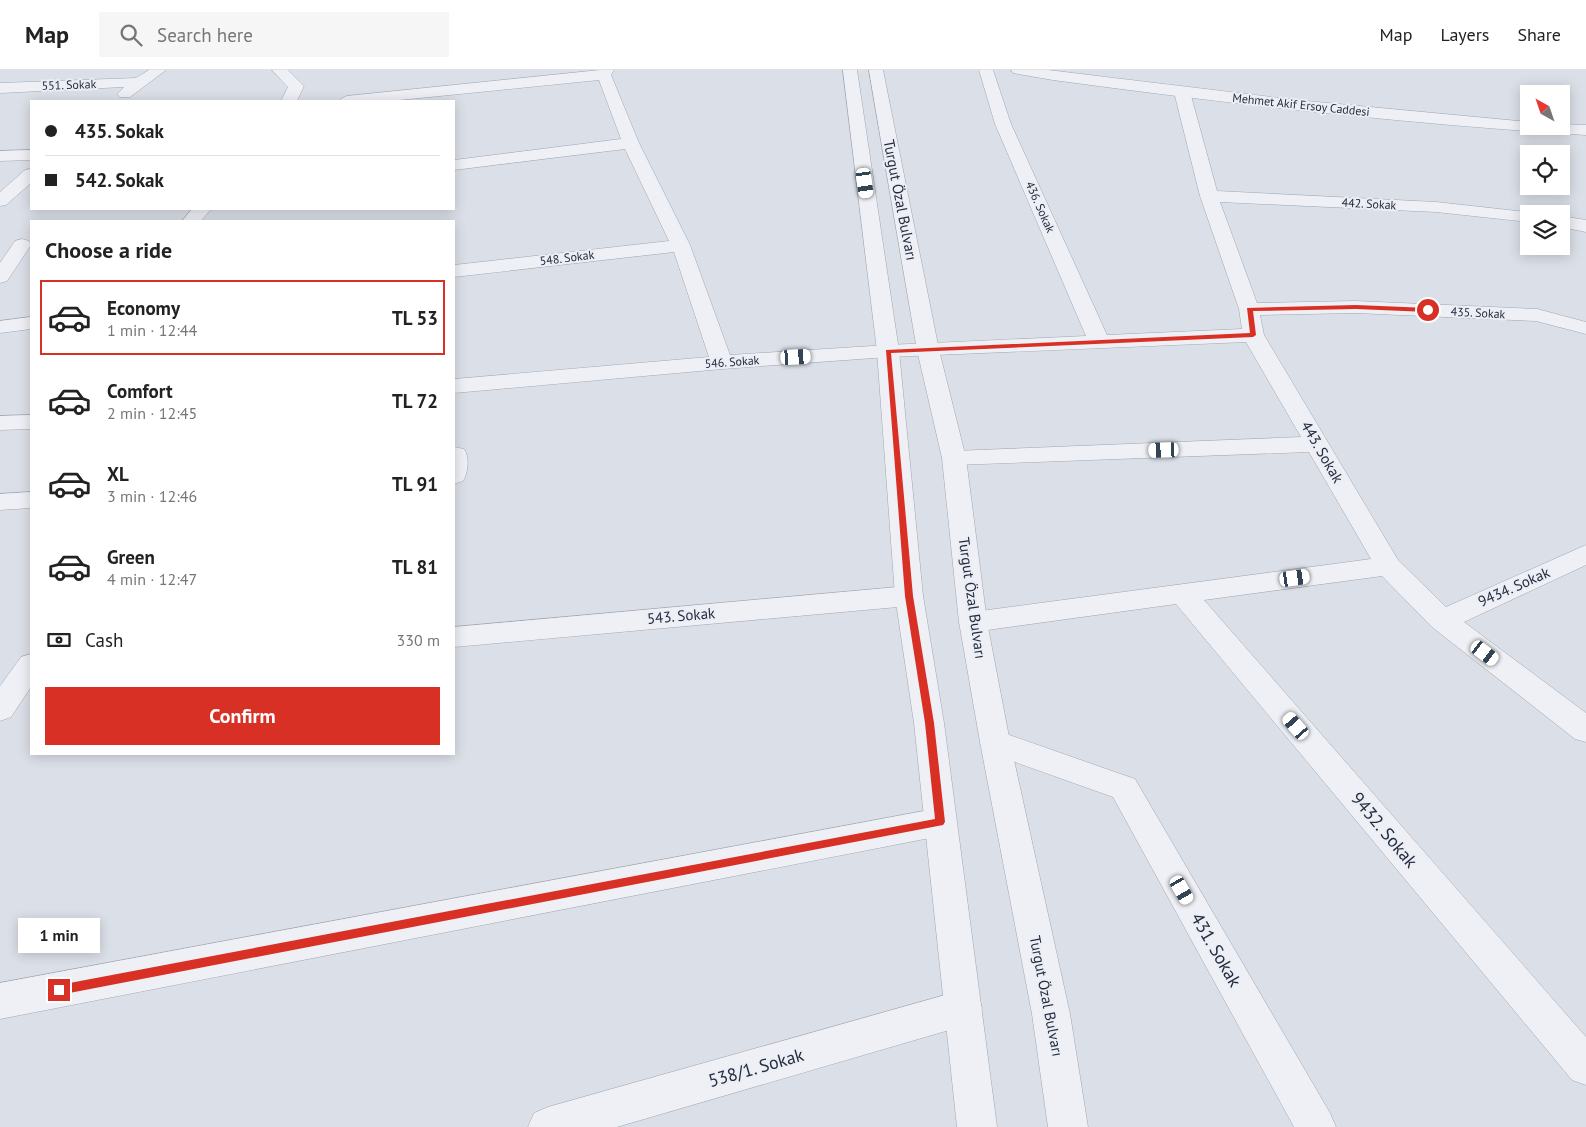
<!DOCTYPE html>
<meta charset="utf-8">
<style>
body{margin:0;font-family:"PT Sans",sans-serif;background:#f6f6f6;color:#222;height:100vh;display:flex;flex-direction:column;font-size:19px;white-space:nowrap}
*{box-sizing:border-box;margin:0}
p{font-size:16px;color:#767676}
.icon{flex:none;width:28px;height:28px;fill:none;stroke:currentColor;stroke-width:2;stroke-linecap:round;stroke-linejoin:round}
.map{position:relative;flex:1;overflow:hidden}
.panel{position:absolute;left:30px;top:150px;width:425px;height:535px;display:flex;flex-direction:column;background:#fff;border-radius:0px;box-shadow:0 2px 12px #0003}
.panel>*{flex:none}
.top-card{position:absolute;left:30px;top:30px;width:425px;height:110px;border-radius:0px;box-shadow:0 2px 12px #0003;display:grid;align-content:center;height:110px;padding:0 15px;background:#fff}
.needle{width:32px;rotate:320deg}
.controls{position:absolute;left:1520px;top:15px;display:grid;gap:10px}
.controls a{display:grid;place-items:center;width:50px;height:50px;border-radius:0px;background:#fff;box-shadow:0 2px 12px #0003;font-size:25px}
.end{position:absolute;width:22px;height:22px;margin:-11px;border:6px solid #d93025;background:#fff;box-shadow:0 0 0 2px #fff}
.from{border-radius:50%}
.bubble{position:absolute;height:35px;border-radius:0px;background:#fff;box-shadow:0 2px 12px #0003;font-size:16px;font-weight:600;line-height:35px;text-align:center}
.car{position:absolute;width:15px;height:30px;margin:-15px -8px;border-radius:6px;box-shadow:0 0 4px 1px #0007;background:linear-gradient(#fff 24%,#345 0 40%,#fff 0 76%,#345 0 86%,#fff 0)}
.top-card b{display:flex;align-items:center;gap:18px;height:48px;font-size:19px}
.top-card b+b{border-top:1px solid #e0e0e0}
.top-card i{width:12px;height:12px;background:#222}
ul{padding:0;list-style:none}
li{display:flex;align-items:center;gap:15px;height:75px;margin:0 10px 8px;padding:0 5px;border:2px solid transparent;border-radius:0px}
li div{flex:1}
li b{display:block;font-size:19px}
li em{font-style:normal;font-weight:600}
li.current{border-color:#d93025}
li>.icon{width:45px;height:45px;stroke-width:1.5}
h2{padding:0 15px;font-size:22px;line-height:60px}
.pay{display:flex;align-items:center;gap:12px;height:55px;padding:0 15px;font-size:19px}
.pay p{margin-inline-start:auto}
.primary-button{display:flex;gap:10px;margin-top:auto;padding:10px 15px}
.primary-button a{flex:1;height:58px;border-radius:0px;background:#d93025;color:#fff;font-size:20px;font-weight:600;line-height:58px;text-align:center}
header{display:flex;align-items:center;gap:30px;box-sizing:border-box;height:70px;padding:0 25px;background:#fff;border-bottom:1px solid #e0e0e0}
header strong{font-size:24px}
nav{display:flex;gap:28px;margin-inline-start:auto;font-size:18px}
.search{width:350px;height:45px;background:#f6f6f6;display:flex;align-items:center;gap:12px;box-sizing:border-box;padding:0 18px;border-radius:0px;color:#767676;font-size:19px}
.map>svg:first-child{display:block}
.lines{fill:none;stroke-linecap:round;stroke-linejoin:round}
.minor-casing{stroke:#a1a6b1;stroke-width:1}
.tertiary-casing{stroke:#a1a6b1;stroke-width:1}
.minor{fill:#eef0f5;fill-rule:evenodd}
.tertiary{fill:#eef0f5;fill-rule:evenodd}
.route{fill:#d93025}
.labels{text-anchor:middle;stroke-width:4;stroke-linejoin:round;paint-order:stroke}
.far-street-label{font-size:12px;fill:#252c3e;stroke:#ebeef5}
.street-label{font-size:15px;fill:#252c3e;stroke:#ebeef5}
.near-street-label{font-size:18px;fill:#252c3e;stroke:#ebeef5}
</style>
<header>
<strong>Map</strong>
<div class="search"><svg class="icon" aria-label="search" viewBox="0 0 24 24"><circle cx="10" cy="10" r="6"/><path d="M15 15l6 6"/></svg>Search here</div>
<nav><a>Map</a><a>Layers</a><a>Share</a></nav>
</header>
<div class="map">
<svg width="1586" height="1057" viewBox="0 0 1586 1057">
<rect width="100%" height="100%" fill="#dbdfe7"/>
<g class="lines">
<g class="minor-casing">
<g id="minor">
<polygon points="149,0 166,0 130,27 120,27 117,24 124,17 0,23 0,13 136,8"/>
<polygon points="272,0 288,0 304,16 297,31 281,31 288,17"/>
<polygon points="600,0 614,0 611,5 639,73 690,175 730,285 888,275 1086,266 995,54 979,0 993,0 1011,54 1107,265 1242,259 1239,239 1200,126 1174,22 1177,19 1187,19 1190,22 1217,121 1436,132 1535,143 1529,144 1529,152 1436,142 1220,132 1257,233 1355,231 1537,239 1586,252 1586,264 1536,251 1355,243 1260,245 1264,265 1398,490 1446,537 1586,475 1586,495 1464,552 1586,643 1586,672 1575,669 1432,557 1382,506 1204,530 1586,967 1586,1015 1572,1010 1176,534 973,562 963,559 959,552 963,545 973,542 1371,489 1309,382 954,395 945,393 942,388 945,383 954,381 1301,367 1246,272 888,287 722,299 454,323 454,309 709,287 674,182 454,207 454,195 669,171 625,79 454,100 454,90 621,69 599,10 390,31 339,31 342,28 347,26"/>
<polygon points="31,80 31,90 0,91 0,81"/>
<polygon points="31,99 31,113 6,135 0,136 0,122 25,100"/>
<polygon points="192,139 211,139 201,151 182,151"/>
<polygon points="1561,146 1586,150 1586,162 1561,157"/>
<polygon points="22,169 29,171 31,175 7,211 0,213 0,193 15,171"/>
<polygon points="31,247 31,259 0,263 0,251"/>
<polygon points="31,345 31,359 0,360 0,346"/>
<path d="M454 377 464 379C470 387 468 403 463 411L454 414Z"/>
<polygon points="31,422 31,438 0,440 0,424"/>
<polygon points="909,516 919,519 923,526 919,533 909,536 454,577 454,557"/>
<polygon points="31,584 31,617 11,647 0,651 0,616 21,587"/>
<polygon points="995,660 1135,709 1330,1043 1336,1057 1294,1057 1113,727 984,681 980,672 984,663"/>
<polygon points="940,738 952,742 956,752 952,762 940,766 0,949 0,913"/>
<polygon points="963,920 976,925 982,938 976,951 963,956 617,1057 528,1057 534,1043 548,1037"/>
</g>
</g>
<g class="tertiary-casing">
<g id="tertiary">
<polygon points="843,0 857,0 899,281 923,526 944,653 997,1057 957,1057 914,653 895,526 877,281"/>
<polygon points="869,0 883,0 939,280 966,388 987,552 1010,672 1070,944 1088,1057 1048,1057 1032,944 980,672 959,552 942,388 917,280"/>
<path d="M1011 0H1048L1296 30 1529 52V56H1561V54L1586 55V65C1408 54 1230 34 1053 10L1018 4 1013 3Z"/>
</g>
</g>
<use href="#minor" class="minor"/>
<use href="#tertiary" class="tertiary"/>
</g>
<polygon class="route" points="1356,235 1428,238 1431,240 1428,242 1356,239 1253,241 1256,265 1253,267 891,283 913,526 934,653 945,752 943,755 59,925 55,924 53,920 55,916 59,915 935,749 925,653 905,526 886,280 1250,263 1247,238"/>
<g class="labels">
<g class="far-street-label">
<text transform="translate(69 15) rotate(-2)" y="4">551. Sokak</text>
<text transform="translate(1301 35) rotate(6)" y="4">Mehmet Akif Ersoy Caddesi</text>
<text transform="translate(1369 134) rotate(3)" y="4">442. Sokak</text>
<text transform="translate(1040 137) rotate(66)" y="4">436. Sokak</text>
<text transform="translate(567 188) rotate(-7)" y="4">548. Sokak</text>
<text transform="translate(1478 243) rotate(3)" y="4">435. Sokak</text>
<text transform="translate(732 292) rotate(-4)" y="4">546. Sokak</text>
</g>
<g class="street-label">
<text transform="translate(900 130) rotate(79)" y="5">Turgut Özal Bulvarı</text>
<text transform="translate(1322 382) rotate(60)" y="5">443. Sokak</text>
<text transform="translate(1514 517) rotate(-24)" y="5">9434. Sokak</text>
<text transform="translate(972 528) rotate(82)" y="5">Turgut Özal Bulvarı</text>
<text transform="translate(681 546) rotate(-5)" y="5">543. Sokak</text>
<text transform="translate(1046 926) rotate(79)" y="5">Turgut Özal Bulvarı</text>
</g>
<g class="near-street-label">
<text transform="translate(1384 760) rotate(50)" y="6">9432. Sokak</text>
<text transform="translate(1216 880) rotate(60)" y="6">431. Sokak</text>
<text transform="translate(756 998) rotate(-16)" y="6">538/1. Sokak</text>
</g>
</g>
</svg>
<div class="controls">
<a><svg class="needle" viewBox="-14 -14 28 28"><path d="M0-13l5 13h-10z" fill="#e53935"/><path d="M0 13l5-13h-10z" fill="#767676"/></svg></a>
<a><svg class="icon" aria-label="locate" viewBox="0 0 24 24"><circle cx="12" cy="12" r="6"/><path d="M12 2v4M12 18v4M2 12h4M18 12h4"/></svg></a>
<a><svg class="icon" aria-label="layers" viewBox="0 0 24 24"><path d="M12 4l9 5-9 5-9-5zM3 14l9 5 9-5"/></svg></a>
</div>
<i class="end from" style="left:1428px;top:240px"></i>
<i class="end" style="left:59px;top:920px"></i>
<div class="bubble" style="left:18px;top:848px;width:82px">1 min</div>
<i class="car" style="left:865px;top:113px;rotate:172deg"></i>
<i class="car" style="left:796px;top:287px;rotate:87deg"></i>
<i class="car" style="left:1164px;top:380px;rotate:268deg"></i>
<i class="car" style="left:1295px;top:508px;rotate:82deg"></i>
<i class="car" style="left:1485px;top:583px;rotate:127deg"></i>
<i class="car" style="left:1296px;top:656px;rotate:319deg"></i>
<i class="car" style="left:1182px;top:820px;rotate:150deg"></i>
<div class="top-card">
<b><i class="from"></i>435. Sokak</b>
<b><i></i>542. Sokak</b>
</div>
<section class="panel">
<h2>Choose a ride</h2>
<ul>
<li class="current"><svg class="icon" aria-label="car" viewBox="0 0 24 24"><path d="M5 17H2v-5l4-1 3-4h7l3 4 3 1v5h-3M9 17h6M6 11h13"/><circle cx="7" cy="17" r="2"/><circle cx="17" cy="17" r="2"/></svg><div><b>Economy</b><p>1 min · 12:44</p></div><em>TL 53</em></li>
<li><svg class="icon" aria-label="car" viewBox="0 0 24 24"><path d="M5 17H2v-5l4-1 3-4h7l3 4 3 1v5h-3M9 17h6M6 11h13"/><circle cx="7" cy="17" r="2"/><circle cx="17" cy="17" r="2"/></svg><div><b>Comfort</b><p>2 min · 12:45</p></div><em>TL 72</em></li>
<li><svg class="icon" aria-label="car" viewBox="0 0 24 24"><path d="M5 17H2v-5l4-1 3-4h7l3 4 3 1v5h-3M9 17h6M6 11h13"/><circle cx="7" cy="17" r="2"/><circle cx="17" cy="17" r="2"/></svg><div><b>XL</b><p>3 min · 12:46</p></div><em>TL 91</em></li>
<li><svg class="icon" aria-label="car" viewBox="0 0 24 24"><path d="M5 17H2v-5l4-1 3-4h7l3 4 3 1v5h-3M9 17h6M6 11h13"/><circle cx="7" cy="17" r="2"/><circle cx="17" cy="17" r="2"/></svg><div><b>Green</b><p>4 min · 12:47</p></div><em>TL 81</em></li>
</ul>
<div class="pay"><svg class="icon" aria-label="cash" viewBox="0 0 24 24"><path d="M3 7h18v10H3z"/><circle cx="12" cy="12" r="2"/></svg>Cash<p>330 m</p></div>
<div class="primary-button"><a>Confirm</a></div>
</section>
</div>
